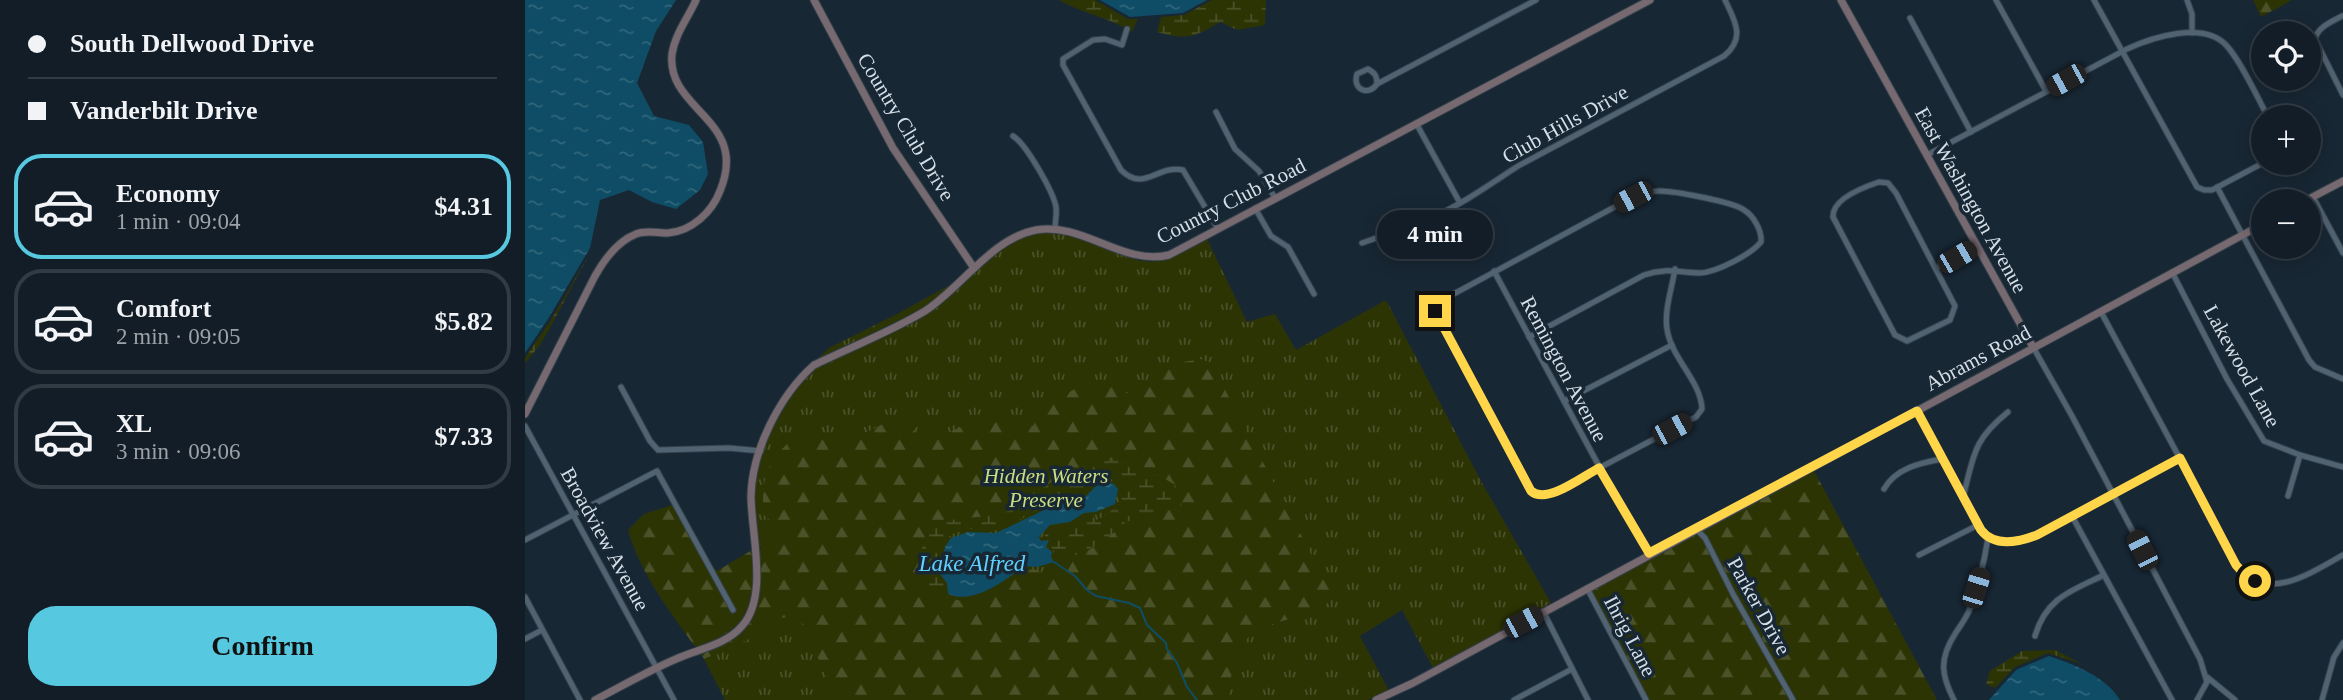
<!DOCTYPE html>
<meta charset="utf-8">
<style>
body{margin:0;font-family:"Times New Roman",serif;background:#1f2a33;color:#f1f3f6;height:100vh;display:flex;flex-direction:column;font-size:26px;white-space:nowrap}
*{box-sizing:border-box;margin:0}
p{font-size:23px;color:#9ca2a7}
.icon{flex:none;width:38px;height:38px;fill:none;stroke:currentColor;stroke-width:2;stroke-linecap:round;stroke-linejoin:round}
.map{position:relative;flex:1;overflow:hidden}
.side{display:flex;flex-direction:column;background:#121d27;width:525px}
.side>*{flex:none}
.top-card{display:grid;align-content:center;height:154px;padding:0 28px;background:#121d27}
.buttons{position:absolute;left:1726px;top:21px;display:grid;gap:14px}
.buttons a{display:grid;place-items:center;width:70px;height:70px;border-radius:50%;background:#121d27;box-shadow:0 4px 18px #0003,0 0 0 2px #313b44;font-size:35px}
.end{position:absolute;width:32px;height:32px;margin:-16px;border:9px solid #ffd54a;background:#111;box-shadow:0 0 0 4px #111}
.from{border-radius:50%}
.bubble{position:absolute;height:49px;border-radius:24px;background:#121d27;box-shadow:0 4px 18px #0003,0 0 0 2px #313b44;font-size:23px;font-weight:800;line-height:49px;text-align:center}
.car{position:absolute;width:21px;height:42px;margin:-21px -10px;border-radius:9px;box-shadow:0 0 5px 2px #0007;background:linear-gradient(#222 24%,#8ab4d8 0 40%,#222 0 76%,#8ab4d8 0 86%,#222 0)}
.top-card b{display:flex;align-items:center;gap:24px;height:66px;font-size:26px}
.top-card b+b{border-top:2px solid #313b44}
.top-card i{width:18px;height:18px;background:#f1f3f6}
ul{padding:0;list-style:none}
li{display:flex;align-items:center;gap:21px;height:105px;margin:0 14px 10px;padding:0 14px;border:4px solid #313b44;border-radius:28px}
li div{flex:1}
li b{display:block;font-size:26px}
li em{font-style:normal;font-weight:800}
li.on{border-color:#56c9e0}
li>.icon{width:63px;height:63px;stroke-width:1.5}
.primary-button{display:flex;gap:14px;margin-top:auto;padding:14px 28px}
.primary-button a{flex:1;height:80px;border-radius:28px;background:#56c9e0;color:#111;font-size:28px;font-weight:800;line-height:80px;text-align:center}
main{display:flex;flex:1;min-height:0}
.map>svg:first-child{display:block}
.grass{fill:url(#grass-tufts)}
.forest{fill:url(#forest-firs);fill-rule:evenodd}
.wetland{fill:url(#wetland-marsh)}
.water{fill:url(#water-ripples)}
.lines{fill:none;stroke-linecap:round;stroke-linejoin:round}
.stream{stroke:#0e4d65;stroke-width:2}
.street-casing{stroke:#35424c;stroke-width:7}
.secondary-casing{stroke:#35424c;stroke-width:9}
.street{stroke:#516271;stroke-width:5}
.secondary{stroke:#776970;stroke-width:7}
.route{stroke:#ffd54a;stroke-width:9}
.labels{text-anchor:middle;stroke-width:7;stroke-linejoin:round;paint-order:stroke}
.street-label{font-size:21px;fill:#d5dfe7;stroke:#182734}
.park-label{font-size:21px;font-style:italic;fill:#cbde81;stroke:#182734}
.water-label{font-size:23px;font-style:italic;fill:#62d0fe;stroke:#182734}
</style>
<main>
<section class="side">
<div class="top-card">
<b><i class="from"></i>South Dellwood Drive</b>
<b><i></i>Vanderbilt Drive</b>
</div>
<ul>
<li class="on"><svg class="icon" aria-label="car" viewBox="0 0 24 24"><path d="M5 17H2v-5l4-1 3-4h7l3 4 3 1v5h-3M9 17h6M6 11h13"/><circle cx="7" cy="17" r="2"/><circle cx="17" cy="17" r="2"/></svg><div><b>Economy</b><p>1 min · 09:04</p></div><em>$4.31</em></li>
<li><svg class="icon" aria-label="car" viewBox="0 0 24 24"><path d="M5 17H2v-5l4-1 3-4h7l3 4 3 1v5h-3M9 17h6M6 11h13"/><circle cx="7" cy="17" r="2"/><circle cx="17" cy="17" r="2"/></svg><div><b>Comfort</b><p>2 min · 09:05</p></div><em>$5.82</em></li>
<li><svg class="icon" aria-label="car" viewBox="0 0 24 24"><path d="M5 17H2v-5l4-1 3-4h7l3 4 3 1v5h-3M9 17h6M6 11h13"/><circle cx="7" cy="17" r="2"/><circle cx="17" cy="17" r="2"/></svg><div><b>XL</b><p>3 min · 09:06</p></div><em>$7.33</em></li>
</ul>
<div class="primary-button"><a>Confirm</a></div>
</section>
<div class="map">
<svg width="1818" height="700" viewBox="0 0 1818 700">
<defs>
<pattern id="grass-tufts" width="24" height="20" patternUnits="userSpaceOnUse" patternTransform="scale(1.75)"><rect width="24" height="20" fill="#2d3404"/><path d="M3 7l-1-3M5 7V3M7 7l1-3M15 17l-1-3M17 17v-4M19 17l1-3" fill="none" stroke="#4b5129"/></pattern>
<pattern id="forest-firs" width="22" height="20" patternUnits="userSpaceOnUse" patternTransform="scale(1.75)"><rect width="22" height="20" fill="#2d3404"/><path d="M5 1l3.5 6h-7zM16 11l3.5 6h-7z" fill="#4b5129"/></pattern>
<pattern id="wetland-marsh" width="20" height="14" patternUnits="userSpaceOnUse" patternTransform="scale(1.75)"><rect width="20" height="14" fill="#2d3404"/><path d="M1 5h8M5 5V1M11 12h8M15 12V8" fill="none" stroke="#4b5129"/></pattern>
<pattern id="water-ripples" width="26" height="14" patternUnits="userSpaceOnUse" patternTransform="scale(1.75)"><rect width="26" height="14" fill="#0e4d65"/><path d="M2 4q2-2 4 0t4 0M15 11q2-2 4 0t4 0" fill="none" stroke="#30667b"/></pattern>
</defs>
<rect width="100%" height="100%" fill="#182734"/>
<g class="grass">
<path d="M520 232C537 233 553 237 569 243 588 250 609 264 632 261 650 259 664 245 682 239L722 322 750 314 771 350 861 300 957 483 1026 603 908 668 877 610 835 636 864 691 843 700H200L179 659 247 623 239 548 234 549C232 531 229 512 230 494 232 449 258 396 291 367L401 314 472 253 500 236Z"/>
<polygon points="430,282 397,309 289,362 304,348 374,313"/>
</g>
<g class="forest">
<polygon points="1728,0 1767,0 1736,17"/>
<path d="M676 359 686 363 809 598 794 610 728 630C711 656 704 668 705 700H313L286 643 285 631 270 616 257 618 240 632 179 659 175 653 221 627 225 621 229 614 234 549 251 546 248 523 239 515C236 483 240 465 264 442L291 441 340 433 358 424 386 418 394 447C410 443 420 433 434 428 441 425 449 427 456 426 477 423 487 413 508 426 514 412 551 385 565 382 580 380 597 388 607 397L632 372 647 364ZM592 460 619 467 650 485 654 509 634 511 621 520 602 521 575 544 556 554 540 558 526 570 516 573 512 570 500 569 488 578 452 598 437 601 405 594 406 527 416 521 463 516 484 511 531 479 567 462Z"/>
<polygon points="1288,469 1412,700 1122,700 1062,591"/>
<path d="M147 505 180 560 192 571 227 550C232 607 225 627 171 648 145 612 115 573 103 530L119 514Z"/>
</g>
<g class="wetland">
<path d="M534 0H570L603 19H613L607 32C584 17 558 14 534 0Z"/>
<path d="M687 0H741L740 25 712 30 695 22C669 38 661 40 632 32L636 17 659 15Z"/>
<polygon points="65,253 26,326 15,345 0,363 0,358 26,320"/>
<path d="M592 460 619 467 650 485 657 503 654 509 634 511 621 520 602 521 575 544 537 561 529 556V551L525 547 526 538 519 536 526 528C542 529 551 516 566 515L571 520C587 513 605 498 591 482L576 480 559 495C534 491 506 516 484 525 465 533 442 523 425 536 416 543 418 552 414 561 412 564 409 566 408 570L419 584 420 596 426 599 404 594 398 587 393 557 406 527 416 521 463 516 484 511 531 479 567 462Z"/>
<polygon points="1530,650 1557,664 1523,653 1490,667 1470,688 1461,684 1465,671 1497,651"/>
</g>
<g class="water">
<polygon points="0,0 151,0 131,31 112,83 129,116 164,125 178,142 183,174 175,190 151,209 127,202 104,190 75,200 65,248 23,319 0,353"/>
<polygon points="575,0 682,0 658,13 605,17"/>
<path d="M583 482 589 484 593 489 590 504 571 512 559 513 545 522 525 525 514 537 516 541 524 540 521 547 527 552 526 557 529 562 512 567 499 566C480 581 447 605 423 594L422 583 411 569 417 561 420 547 426 538 443 532 471 533 548 496 559 498 571 486Z"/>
<path d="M1524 656C1550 665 1580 676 1595 700H1464L1491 670Z"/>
</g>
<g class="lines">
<polyline class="stream" points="529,562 550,576 562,590 571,596 604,603 615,608 622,625 641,643 642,649 652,663 662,687 672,700"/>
<g class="street-casing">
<g id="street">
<polyline points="1471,0 1521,91"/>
<polyline points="1569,0 1672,187 1679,190 1687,190 1738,163"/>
<polyline points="1662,0 1667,14 1667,33"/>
<path d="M1817 16C1806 22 1793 27 1790 39L1818 95"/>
<polyline points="1385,18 1446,132"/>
<path d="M602 29 597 45 580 39 568 40 538 59V65L596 170C619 193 633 164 658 170L693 229"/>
<path d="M852 84C852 76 850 73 843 69L832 74C827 89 843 97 852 84L1011 0"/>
<polyline points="691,112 710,149 734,171 750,198"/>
<polyline points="891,123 935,203"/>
<path d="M488 136C501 144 528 191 531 207 532 214 530 222 530 229"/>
<path d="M1402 155 1602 49C1628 37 1678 21 1701 45 1716 61 1732 97 1743 117"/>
<path d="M1354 182 1363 183 1371 193 1430 306 1425 320 1382 341 1370 335 1308 217C1307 199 1339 187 1354 182Z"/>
<polyline points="1692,187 1784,360 1790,367 1818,379"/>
<polyline points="1788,197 1818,253"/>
<polyline points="730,208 746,236 763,247 789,294"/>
<path d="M837 243C859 235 882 228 904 219 936 205 964 185 993 166L1199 56C1221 38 1210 21 1200 0"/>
<polyline points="1411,268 1452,245"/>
<polyline points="969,271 1075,468 1124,553"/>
<polyline points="1647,272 1702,379 1739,441 1775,455 1818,467"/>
<path d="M1576 312 1716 572C1748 600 1787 572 1818 555"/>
<path d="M1004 337 1119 275C1142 267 1154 273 1175 273 1192 272 1225 255 1236 242 1237 231 1229 216 1219 210 1209 202 1149 191 1135 191 1125 191 1117 193 1108 197L912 303 911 315 1006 491 1011 495 1021 496 1171 417 1177 409C1176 381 1146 358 1142 329 1139 311 1147 288 1150 269"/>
<polyline points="1508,347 1547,416 1675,659 1682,682 1672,700"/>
<polyline points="96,387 125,441 133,450 204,448 236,451"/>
<polyline points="1039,401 1147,345"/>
<path d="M1392 411 1456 530C1470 548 1494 542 1512 535L1655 458"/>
<polyline points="0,426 149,700"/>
<path d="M1359 489C1371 468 1395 463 1417 459"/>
<polyline points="1763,496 1775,455"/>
<path d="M1438 497C1449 456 1447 441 1483 412"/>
<polyline points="1547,516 1647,700"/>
<polyline points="1170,528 1180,538 1208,594 1268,700"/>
<polyline points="0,540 132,471 208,610"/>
<polyline points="1394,555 1453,525"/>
<polyline points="1062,588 1121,700"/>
<polyline points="0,597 55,700"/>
<polyline points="1018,611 1063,700"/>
<path d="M1510 636C1521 598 1546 591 1579 575"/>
<polyline points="0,639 17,630"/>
<polyline points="1682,677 1710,700"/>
<polyline points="989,700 1047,669"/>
<path d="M1429 700C1416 675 1414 659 1430 634 1435 626 1440 620 1444 611 1453 588 1459 563 1463 538"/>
<polyline points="1797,700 1809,657 1818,643"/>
</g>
</g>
<g class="secondary-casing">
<g id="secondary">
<polyline points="289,0 368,148 449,268"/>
<polyline points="1316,0 1508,347"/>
<polyline points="1780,201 1818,181"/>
<path d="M0 414 70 276C79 260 93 241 111 234 121 230 133 233 143 233 167 231 187 212 195 191 225 119 141 111 147 54 150 34 163 18 171 0"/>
<path d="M70 700C97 686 123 671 151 659 173 649 201 645 217 626 244 596 226 533 226 496 227 450 255 395 289 365 324 348 367 331 400 311 436 288 467 238 511 230 559 222 597 266 644 255L1125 0"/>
<polyline points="851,700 888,683 1738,224"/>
</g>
</g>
<use href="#street" class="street"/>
<use href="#secondary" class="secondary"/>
</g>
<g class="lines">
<path class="route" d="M910 311 1006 491C1022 505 1058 476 1074 468L1124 553 1392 411 1456 530C1470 548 1494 542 1512 535L1655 458 1711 565 1721 576 1730 581"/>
</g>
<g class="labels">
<g class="street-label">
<text transform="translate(1040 124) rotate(-29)" y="7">Club Hills Drive</text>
<text transform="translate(381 127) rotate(59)" y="7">Country Club Drive</text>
<text transform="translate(1446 200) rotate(61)" y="7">East Washington Avenue</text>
<text transform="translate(706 201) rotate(-27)" y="7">Country Club Road</text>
<text transform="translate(1453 358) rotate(-28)" y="7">Abrams Road</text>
<text transform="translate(1717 366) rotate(61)" y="7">Lakewood Lane</text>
<text transform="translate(1039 369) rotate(62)" y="7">Remington Avenue</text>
<text transform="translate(80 539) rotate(61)" y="7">Broadview Avenue</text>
<text transform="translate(1234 606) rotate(61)" y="7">Parker Drive</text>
<text transform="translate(1105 636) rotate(62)" y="7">Ihrig Lane</text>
</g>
<g class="park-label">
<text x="521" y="483">Hidden Waters<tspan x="521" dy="24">Preserve</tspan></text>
</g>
<g class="water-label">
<text x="447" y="571">Lake Alfred</text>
</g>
</g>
</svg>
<div class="buttons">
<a><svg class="icon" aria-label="locate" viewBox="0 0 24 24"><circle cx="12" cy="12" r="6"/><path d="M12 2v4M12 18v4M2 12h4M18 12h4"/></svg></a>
<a>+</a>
<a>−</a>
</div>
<i class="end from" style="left:1730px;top:581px"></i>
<i class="end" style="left:910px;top:311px"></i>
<div class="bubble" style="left:852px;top:210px;width:116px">4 min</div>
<i class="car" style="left:1541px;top:80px;rotate:241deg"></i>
<i class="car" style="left:1108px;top:197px;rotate:242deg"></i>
<i class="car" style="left:1432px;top:257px;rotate:60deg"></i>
<i class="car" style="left:1147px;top:429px;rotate:62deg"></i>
<i class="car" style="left:1617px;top:550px;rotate:333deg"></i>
<i class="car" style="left:1451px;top:588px;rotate:17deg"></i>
<i class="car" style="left:998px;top:622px;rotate:62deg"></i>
</div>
</main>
